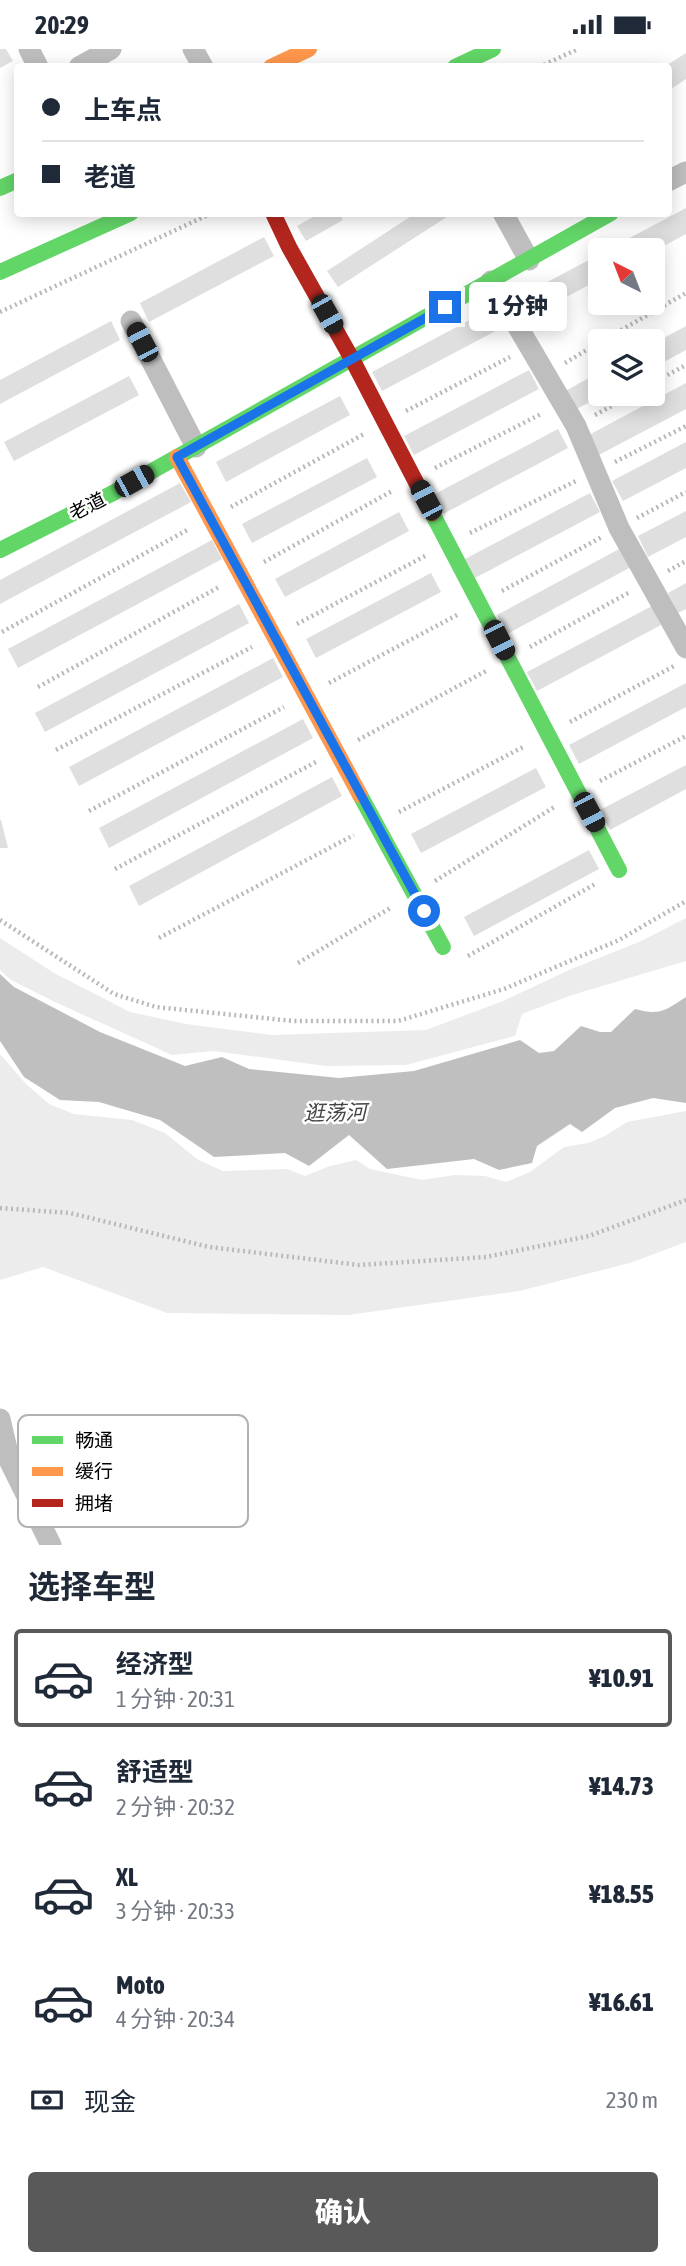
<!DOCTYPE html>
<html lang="zh">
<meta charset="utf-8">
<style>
body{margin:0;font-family:"Asap Condensed","Noto Sans SC",sans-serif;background:#f6f6f7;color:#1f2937;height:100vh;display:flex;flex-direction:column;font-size:26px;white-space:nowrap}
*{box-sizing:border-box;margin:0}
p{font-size:23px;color:#747a83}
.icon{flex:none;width:38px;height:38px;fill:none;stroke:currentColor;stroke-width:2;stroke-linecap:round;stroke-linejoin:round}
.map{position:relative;height:1496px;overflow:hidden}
.sheet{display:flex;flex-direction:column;background:#fff;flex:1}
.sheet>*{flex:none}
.guide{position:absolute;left:14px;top:14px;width:658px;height:154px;border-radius:7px;box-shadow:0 4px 18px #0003;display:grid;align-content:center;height:154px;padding:0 28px;background:#fff}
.needle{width:46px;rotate:318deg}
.buttons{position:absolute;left:588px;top:189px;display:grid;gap:14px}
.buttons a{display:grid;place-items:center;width:77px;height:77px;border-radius:7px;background:#fff;box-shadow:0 4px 18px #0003;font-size:35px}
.end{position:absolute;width:32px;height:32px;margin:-16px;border:9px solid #1a73e8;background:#fff;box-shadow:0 0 0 4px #fff}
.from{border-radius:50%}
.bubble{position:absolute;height:49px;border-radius:7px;background:#fff;box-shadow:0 4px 18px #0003;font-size:23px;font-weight:800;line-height:49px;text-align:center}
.car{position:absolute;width:21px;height:42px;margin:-21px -10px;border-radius:9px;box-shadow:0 0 5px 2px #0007;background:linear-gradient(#222 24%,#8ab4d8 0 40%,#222 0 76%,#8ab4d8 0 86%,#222 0)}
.guide b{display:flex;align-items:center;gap:24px;height:66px;font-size:26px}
.guide b+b{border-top:2px solid #e0e1e3}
.guide i{width:18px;height:18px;background:#1f2937}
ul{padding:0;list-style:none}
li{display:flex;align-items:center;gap:21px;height:98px;margin:0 14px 10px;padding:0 14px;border:4px solid transparent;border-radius:7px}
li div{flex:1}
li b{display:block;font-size:26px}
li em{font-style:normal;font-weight:800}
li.selected{border-color:#595959}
li>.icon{width:63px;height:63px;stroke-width:1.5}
h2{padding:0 28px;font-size:32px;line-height:84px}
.pay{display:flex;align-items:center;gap:18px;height:77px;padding:0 28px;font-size:26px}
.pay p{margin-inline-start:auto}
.primary-button{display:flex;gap:14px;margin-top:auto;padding:14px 28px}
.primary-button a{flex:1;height:80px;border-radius:7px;background:#595959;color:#fff;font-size:28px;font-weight:800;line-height:80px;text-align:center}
.status{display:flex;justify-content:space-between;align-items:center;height:49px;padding:0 35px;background:#fff;direction:ltr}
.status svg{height:19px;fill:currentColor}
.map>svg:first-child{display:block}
.green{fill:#ececec}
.water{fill:#bfbfbf}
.building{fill:#dfdfdf}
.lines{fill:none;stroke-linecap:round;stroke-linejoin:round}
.path{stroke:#b9b9b9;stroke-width:4.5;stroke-dasharray:2 3.5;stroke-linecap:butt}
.street{stroke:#bebebe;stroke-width:21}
.fast{stroke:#63d668;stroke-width:16}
.slow{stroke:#ff974d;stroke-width:16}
.jam{stroke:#b3261e;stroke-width:16}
.route{stroke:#1a73e8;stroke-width:9}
.labels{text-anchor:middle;stroke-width:5;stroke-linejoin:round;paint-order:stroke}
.street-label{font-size:19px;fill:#000;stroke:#fff}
.water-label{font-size:21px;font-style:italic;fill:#444;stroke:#fff}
.key{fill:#fff;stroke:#b2b2b2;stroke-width:2}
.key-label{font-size:19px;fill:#000}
</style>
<div class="status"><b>20:29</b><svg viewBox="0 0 49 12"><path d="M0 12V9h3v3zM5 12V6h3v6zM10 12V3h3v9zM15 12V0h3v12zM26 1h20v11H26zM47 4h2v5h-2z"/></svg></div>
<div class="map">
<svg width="686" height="1496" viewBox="0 0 686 1496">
<rect width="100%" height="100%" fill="#fff"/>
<g class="green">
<polygon points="686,869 686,912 572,946 522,965 515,987 406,1016 326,1017 214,1002 172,1006 55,953 11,931 0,921 0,889 54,924 130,963 186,975 272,986 426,981 503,952 569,921 639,893"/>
<polygon points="0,1005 26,1035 49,1055 74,1065 132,1071 165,1084 197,1110 223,1122 287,1120 305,1127 330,1117 356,1111 370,1120 422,1131 455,1126 485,1127 506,1133 530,1123 564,1098 588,1094 605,1087 627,1073 686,1062 686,1193 630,1214 519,1242 348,1266 167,1264 43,1218 0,1231"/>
</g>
<path class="water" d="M0 925 14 938 100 983 185 1017 222 1008 249 1020 339 1029 414 1022 520 991 539 1004 554 1002 581 977 600 983H611L635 960C660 967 666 961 686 948V1054L653 1049 615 1059 582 1083 570 1075 537 1097 532 1114 499 1121 474 1110 387 1120 349 1086 309 1117 285 1104 214 1108 160 1071 99 1053 60 1051 24 1028 0 992Z"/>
<g class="building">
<polygon points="0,0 6,0 13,12 0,19"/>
<polygon points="686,4 686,30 668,42 668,18 664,18"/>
<polygon points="686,159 686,185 653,203 607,201"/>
<polygon points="320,164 339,164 343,171 306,192 297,177"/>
<polygon points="416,164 453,164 338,238 327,222"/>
<polygon points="264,188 274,207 149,273 140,254"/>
<polygon points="600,205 600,230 533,266 523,246"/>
<polygon points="496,257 507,276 382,342 372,323"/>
<polygon points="111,272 120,291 0,355 0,331"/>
<polygon points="686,277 686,301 653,319 653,295"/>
<polygon points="529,321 539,340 414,406 404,387"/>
<polygon points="600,323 600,345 605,345 569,364 558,346"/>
<polygon points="129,327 139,346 14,412 4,393"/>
<polygon points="686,334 686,360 595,408 585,388"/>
<polygon points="340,347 350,366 226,433 216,413"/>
<polygon points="558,380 568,399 443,465 433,446"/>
<polygon points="686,393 686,419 623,452 612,432"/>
<polygon points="367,409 377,428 252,494 242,475"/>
<polygon points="180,434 191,453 0,555 0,531"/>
<polygon points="590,444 600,463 475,529 465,510"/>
<polygon points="686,462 686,488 648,508 638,487"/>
<polygon points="399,463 409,482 285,548 275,530"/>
<polygon points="212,491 222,510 18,619 8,600"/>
<polygon points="621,499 631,518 507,585 497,566"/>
<polygon points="431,524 441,543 316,609 306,590"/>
<polygon points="686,534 686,560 678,564 668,544"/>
<polygon points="239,555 249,574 45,683 35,664"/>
<polygon points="652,557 661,576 537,642 527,623"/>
<polygon points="273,609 283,628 79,737 69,718"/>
<polygon points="686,634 686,658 579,715 569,696"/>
<polygon points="303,670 313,689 109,799 99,779"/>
<polygon points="686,716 686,740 610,781 600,761"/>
<polygon points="536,719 546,738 421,804 411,785"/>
<polygon points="332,728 342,747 139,857 129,837"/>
<polygon points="0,771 1,771 8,799 0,799"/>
<polygon points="589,801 599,820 474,887 464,868"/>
</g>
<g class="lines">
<g class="path">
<polyline points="539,18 578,0"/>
<polyline points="0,263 212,164"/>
<polyline points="602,292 686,244"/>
<polyline points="565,314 600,293"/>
<polyline points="653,334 686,316"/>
<polyline points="406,362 510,308"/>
<polyline points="595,366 634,345"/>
<polyline points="615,413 686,377"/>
<polyline points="435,419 543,364"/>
<polyline points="231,458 364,385"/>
<polyline points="637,469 686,443"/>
<polyline points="470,484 576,432"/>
<polyline points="264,513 394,441"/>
<polyline points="668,522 686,512"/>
<polyline points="502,542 602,488"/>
<polyline points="297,575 425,507"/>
<polyline points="2,583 189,480"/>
<polyline points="530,598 630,543"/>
<polyline points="329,634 457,566"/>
<polyline points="38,638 219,538"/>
<polyline points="570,673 676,616"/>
<polyline points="358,691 486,622"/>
<polyline points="56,701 252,598"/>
<polyline points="600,732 686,687"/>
<polyline points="89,762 284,658"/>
<polyline points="399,763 525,697"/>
<polyline points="115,820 316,713"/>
<polyline points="435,832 556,757"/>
<polyline points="0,871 114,945 156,958 293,972 398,972 504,940 619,891 686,852"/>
<polyline points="159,889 354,786"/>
<polyline points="468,907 597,834"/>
<polyline points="298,914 392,858"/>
<polyline points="0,1159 70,1164 209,1198 359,1216 486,1208 589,1187 686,1151"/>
</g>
<g class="street">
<polyline points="29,0 38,18"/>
<polyline points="193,0 203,18"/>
<polyline points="79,18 111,0"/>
<polyline points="668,132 686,123"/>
<polyline points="503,164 529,211"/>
<polyline points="491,232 576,377 619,479 686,599"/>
<polyline points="131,272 196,398"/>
<polyline points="0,1370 10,1413 51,1496"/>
</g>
<g class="fast">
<polyline points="455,18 493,0"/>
<polyline points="0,139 18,131"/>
<polyline points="0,223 131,164"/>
<polyline points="432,464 619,821"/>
<polyline points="0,501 113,444 611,164"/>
<polyline points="360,746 443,898"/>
</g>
<g class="slow">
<polyline points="271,18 309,0"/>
<polyline points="177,408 360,746"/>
</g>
<polyline class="jam" points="273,164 289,198 352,310 432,464"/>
</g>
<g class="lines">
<polyline class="route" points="424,862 177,408 445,258"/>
</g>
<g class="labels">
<g class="street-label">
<text transform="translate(87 457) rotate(-27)" y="7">老道</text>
</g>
<g class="water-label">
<text transform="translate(335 1064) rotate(-1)" y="7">逛荡河</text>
</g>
</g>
<rect x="18" y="1366" width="230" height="112" rx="10" class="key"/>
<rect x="32" y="1387" width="31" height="8" fill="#63d668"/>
<rect x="32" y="1418" width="31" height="9" fill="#ff974d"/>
<rect x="32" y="1450" width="31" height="8" fill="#b3261e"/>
<g class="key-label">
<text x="75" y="1398">畅通</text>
<text x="75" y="1429">缓行</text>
<text x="75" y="1461">拥堵</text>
</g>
</svg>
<div class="buttons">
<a><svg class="needle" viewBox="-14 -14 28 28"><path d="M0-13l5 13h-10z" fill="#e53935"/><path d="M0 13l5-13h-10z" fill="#747a83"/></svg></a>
<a><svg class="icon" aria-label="layers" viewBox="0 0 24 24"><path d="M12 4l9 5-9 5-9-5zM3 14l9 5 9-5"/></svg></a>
</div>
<i class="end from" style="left:424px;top:862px"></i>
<i class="end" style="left:445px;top:258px"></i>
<div class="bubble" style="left:469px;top:233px;width:98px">1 分钟</div>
<i class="car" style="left:327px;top:265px;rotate:151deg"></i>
<i class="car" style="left:142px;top:293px;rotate:332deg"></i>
<i class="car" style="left:134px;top:432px;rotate:61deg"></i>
<i class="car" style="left:426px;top:451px;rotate:332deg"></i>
<i class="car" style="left:499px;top:591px;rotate:153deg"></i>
<i class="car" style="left:589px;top:763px;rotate:152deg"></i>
<div class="guide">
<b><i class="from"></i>上车点</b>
<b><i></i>老道</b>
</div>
</div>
<section class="sheet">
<h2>选择车型</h2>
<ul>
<li class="selected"><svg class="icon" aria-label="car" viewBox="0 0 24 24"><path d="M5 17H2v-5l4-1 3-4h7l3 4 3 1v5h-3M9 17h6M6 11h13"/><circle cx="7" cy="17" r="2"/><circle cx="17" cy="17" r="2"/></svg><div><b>经济型</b><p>1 分钟 · 20:31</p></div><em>¥10.91</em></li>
<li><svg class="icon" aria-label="car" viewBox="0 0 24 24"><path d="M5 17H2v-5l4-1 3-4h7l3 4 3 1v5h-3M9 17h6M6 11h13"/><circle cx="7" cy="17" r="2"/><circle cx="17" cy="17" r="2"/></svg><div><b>舒适型</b><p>2 分钟 · 20:32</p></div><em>¥14.73</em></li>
<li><svg class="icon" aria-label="car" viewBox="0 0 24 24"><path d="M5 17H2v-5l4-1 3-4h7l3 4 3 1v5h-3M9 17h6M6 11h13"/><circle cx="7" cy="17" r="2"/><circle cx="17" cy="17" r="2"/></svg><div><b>XL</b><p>3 分钟 · 20:33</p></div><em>¥18.55</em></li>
<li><svg class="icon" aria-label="car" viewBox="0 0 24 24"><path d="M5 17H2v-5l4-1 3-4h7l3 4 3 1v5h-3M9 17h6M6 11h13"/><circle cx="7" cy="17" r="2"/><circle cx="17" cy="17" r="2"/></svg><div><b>Moto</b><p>4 分钟 · 20:34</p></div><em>¥16.61</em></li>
</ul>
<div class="pay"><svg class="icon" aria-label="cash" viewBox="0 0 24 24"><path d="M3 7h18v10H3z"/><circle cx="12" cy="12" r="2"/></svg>现金<p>230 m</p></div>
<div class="primary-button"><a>确认</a></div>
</section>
